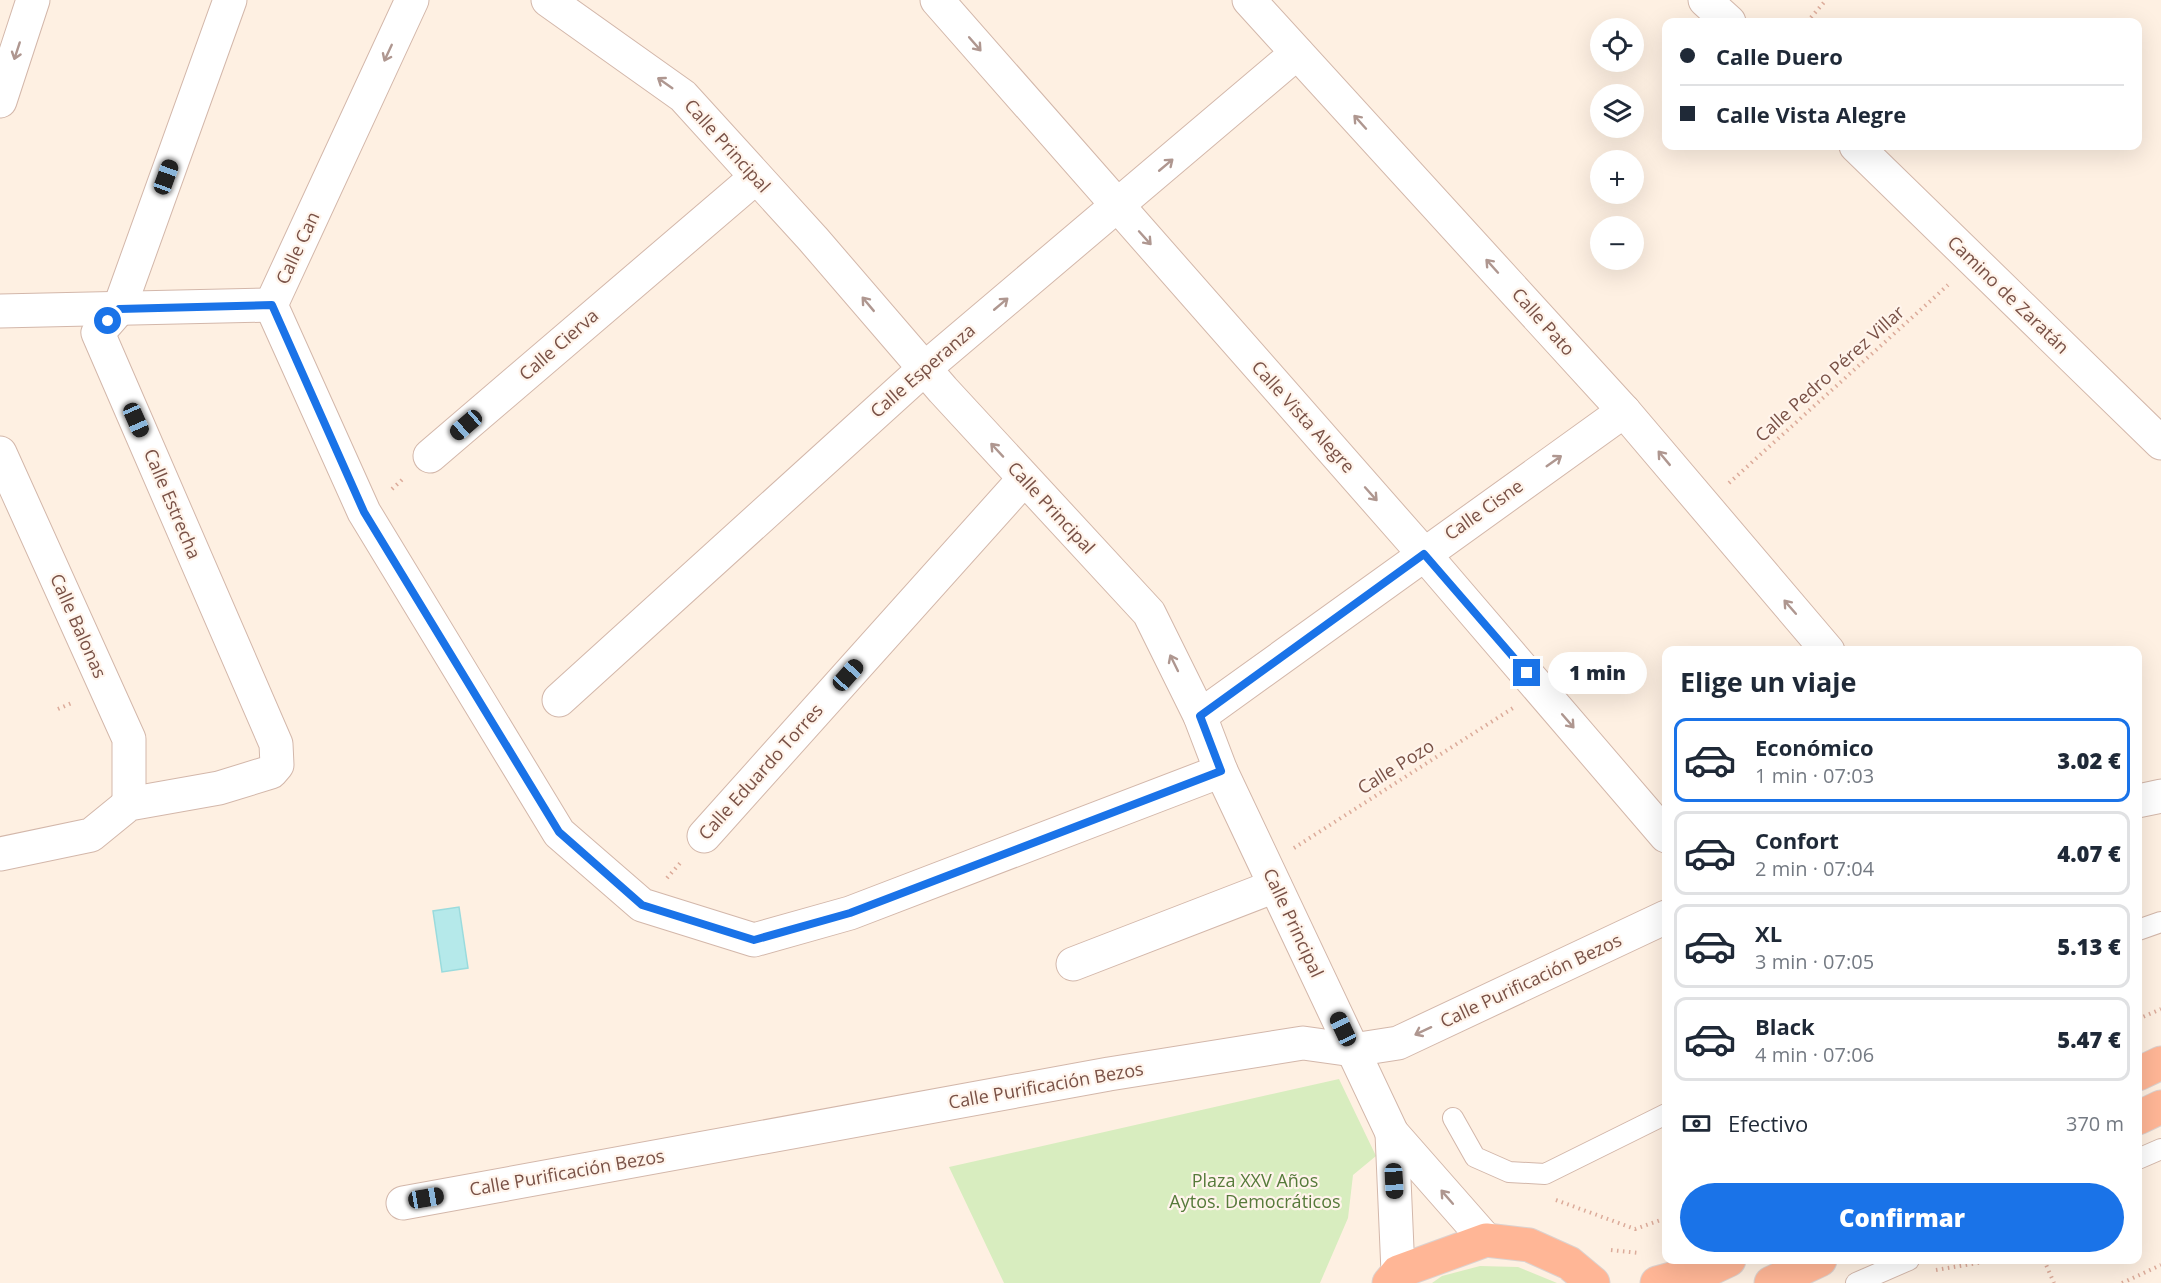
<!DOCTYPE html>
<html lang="es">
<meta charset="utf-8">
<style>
body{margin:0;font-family:"Open Sans",sans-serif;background:#f6f6f7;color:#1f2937;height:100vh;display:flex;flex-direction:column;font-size:22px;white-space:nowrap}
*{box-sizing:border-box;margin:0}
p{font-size:20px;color:#747a83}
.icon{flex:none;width:33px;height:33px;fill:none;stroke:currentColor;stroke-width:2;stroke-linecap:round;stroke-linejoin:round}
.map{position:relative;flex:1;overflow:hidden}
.side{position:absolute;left:1662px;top:646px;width:480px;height:618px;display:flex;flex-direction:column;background:#fff;border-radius:12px;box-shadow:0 6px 24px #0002}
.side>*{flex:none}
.guide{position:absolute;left:1662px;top:18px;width:480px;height:132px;border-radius:12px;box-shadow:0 6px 24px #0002;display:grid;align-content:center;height:132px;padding:0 18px;background:#fff}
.controls{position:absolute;left:1590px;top:18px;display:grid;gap:12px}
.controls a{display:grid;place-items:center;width:54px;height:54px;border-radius:50%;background:#fff;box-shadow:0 6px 24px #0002;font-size:30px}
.end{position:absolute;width:27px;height:27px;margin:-14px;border:8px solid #1a73e8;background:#fff;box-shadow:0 0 0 3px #fff}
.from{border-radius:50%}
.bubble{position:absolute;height:42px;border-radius:21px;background:#fff;box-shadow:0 6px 24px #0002;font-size:20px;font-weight:800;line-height:42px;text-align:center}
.car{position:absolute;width:18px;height:36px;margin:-18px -9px;border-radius:8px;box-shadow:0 0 4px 2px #0007;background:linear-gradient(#222 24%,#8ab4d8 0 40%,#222 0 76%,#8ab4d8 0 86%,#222 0)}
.guide b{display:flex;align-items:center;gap:21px;height:57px;font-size:22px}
.guide b+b{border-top:2px solid #e0e1e3}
.guide i{width:15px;height:15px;background:#1f2937}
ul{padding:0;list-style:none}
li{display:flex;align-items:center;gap:18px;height:84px;margin:0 12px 9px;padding:0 6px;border:3px solid #e0e1e3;border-radius:12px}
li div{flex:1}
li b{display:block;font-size:22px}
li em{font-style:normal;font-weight:800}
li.active{border-color:#1a73e8}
li>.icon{width:54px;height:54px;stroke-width:1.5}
h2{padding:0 18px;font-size:27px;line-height:72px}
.pay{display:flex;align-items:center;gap:15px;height:66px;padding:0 18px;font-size:22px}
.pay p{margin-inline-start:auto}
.action{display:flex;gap:12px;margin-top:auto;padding:12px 18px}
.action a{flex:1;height:69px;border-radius:36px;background:#1a73e8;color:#fff;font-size:24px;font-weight:800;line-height:69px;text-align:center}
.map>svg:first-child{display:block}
.green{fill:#d8edbf}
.water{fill:#b5e9ea;stroke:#9adbdd;stroke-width:1.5}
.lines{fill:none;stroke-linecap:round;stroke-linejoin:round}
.service-casing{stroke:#d3b7aa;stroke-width:22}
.minor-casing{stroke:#d3b7aa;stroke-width:35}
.tertiary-casing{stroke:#d3b7aa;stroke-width:35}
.trunk-casing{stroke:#dcd2cf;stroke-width:35}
.path{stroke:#dcab9a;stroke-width:4;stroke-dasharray:1.5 4.5;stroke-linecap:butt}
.service{stroke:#fff;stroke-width:20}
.minor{stroke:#fff;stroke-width:33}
.tertiary{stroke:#fff;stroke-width:33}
.trunk{stroke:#ffb696;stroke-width:33}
.oneway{stroke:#af9790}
.route{stroke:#1a73e8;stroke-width:8}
.labels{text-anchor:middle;stroke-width:4.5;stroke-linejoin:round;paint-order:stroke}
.street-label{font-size:18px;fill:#795146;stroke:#fff4eb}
.park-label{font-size:18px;fill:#567a3a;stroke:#fff4eb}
</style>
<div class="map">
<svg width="2161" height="1283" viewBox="0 0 2161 1283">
<rect width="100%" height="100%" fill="#fef0e2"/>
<g class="green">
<polygon points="1339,1079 1376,1156 1353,1175 1348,1218 1320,1283 1004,1283 949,1167"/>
<polygon points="1480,1266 1518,1267 1557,1283 1432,1283 1442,1276"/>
</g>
<polygon class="water" points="459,907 468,968 442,972 433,911"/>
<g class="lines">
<g class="service-casing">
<g id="service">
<polyline points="2138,930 2161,922"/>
<polyline points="1453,1118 1475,1157 1509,1172 1545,1174 1666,1114"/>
<polyline points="2138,1159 2161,1149"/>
<polyline points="1856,1283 1909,1260"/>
</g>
</g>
<g class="minor-casing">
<g id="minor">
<polyline points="412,0 271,305 364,512 559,833 642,905 754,940 850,913 1221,771"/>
<polyline points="548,0 683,96 813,239 943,390 1149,613 1200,716 1221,771 1392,1133 1486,1240"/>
<polyline points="937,0 1424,554 1666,836"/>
<polyline points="1249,0 1624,411 1828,651"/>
<polyline points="0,101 33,0"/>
<polyline points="0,311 271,305"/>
<polyline points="0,453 129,739 129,804"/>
<polyline points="430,456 755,178"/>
<polyline points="559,700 924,369 1297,53"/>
<polyline points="1200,716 1624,411"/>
<polyline points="2138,801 2161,796"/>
<polyline points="704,836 1024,479"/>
<polyline points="0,854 91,835 129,804 219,788 271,772 277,765 276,744 98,333 119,309 230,0"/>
<polyline points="1073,964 1275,886"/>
<polyline points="1392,1133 1398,1272"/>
<polyline points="403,1203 1109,1074 1303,1043 1353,1050 1398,1043 1666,917"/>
</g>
</g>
<g class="tertiary-casing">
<g id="tertiary">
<polyline points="1705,0 1729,22"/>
<polyline points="1856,146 2161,443"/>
</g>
</g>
<g class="trunk-casing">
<g id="trunk">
<polyline points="2138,1074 2161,1063"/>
<polyline points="2138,1118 2161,1107"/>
<polyline points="1389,1283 1398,1272 1486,1240 1529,1245 1569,1263 1593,1283"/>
<polyline points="1657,1283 1712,1268 1729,1260"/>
<polyline points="1771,1283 1820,1260"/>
</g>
</g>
<g class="path">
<polyline points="1807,22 1826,0"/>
<polyline points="1729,483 1948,285"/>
<polyline points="392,489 404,478"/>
<polyline points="58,709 74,702"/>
<polyline points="1294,848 1513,708"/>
<polyline points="667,878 682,861"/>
<polyline points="2138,1019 2161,1009"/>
<polyline points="1556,1200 1635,1229 1666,1218"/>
<polyline points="1611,1250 1639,1253"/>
<polyline points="2044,1260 2054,1283"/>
<polyline points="1936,1270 1996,1260"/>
<polyline points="2122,1283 2161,1265"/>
</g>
<use href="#service" class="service"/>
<use href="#minor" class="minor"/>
<use href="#tertiary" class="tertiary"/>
<use href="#trunk" class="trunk"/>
</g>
<defs><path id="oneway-shaft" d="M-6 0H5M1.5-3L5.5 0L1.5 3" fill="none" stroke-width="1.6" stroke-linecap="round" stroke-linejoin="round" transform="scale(1.5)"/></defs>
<g class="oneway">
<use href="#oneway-shaft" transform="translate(975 44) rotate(49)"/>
<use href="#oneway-shaft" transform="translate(17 51) rotate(108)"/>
<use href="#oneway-shaft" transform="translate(388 53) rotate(115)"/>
<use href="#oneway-shaft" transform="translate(665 83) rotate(-145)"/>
<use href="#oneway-shaft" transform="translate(1360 122) rotate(-132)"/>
<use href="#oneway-shaft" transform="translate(1166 165) rotate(-40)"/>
<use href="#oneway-shaft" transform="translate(1145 238) rotate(48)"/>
<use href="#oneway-shaft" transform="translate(1492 266) rotate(-132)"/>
<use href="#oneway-shaft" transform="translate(868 304) rotate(-130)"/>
<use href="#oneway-shaft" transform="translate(1001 304) rotate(-40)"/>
<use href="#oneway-shaft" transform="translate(997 450) rotate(-133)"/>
<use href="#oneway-shaft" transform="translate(1664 458) rotate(-130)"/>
<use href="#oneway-shaft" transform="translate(1554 461) rotate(-35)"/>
<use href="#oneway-shaft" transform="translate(1371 494) rotate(48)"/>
<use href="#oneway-shaft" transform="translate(1790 607) rotate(-131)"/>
<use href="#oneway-shaft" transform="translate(1174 663) rotate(-116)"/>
<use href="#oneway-shaft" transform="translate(1568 721) rotate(49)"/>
<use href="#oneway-shaft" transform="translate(1423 1031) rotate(155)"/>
<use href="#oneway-shaft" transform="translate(1447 1197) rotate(-131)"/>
</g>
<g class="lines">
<polyline class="route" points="108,321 119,309 272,305 364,512 559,832 642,905 754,940 850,913 1221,771 1200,716 1424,554 1527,673"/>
</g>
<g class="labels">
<g class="street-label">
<text transform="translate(727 146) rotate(48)" y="6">Calle Principal</text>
<text transform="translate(298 248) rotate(-65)" y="6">Calle Can</text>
<text transform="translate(2008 295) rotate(44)" y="6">Camino de Zaratán</text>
<text transform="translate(1543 322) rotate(48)" y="6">Calle Pato</text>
<text transform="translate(559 345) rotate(-41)" y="6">Calle Cierva</text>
<text transform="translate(923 371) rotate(-41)" y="6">Calle Esperanza</text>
<text transform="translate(1830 374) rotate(-42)" y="6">Calle Pedro Pérez Villar</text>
<text transform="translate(1303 417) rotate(48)" y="6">Calle Vista Alegre</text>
<text transform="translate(172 504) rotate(67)" y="6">Calle Estrecha</text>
<text transform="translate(1051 508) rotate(47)" y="6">Calle Principal</text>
<text transform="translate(1484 510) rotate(-35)" y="6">Calle Cisne</text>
<text transform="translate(78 626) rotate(66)" y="6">Calle Balonas</text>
<text transform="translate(1396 767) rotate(-32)" y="6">Calle Pozo</text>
<text transform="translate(761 772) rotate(-48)" y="6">Calle Eduardo Torres</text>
<text transform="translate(1293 923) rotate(65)" y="6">Calle Principal</text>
<text transform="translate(1531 981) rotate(-25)" y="6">Calle Purificación Bezos</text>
<text transform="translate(1046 1086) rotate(-10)" y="6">Calle Purificación Bezos</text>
<text transform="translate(567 1173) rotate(-10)" y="6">Calle Purificación Bezos</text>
</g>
<g class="park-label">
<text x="1255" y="1187">Plaza XXV Años<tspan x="1255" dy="21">Aytos. Democráticos</tspan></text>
</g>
</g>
</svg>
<div class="controls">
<a><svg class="icon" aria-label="locate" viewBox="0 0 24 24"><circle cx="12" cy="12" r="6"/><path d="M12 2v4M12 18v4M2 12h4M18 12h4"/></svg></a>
<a><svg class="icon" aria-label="layers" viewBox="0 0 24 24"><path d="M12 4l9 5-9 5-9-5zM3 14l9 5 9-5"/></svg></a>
<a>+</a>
<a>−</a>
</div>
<i class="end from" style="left:108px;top:321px"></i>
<i class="end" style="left:1527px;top:673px"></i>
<div class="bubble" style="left:1548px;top:652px;width:99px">1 min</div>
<i class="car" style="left:166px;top:177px;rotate:20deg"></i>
<i class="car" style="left:136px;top:420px;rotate:156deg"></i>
<i class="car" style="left:466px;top:425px;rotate:229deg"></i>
<i class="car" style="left:848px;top:675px;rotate:42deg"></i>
<i class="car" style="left:1343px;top:1029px;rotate:335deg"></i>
<i class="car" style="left:1394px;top:1181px;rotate:177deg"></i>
<i class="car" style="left:426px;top:1198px;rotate:80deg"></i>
<div class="guide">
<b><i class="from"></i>Calle Duero</b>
<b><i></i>Calle Vista Alegre</b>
</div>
<section class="side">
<h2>Elige un viaje</h2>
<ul>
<li class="active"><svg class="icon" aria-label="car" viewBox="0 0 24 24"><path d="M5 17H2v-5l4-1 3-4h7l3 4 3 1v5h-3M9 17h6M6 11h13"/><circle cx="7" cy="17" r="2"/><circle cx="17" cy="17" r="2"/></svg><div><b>Económico</b><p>1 min · 07:03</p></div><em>3.02 €</em></li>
<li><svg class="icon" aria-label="car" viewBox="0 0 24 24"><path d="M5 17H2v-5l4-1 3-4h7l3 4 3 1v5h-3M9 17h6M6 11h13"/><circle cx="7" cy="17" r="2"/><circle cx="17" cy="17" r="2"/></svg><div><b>Confort</b><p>2 min · 07:04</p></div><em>4.07 €</em></li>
<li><svg class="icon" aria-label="car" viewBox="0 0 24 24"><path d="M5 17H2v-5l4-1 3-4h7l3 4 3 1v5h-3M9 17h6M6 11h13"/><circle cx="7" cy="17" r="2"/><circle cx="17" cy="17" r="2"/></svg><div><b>XL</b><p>3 min · 07:05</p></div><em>5.13 €</em></li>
<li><svg class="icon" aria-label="car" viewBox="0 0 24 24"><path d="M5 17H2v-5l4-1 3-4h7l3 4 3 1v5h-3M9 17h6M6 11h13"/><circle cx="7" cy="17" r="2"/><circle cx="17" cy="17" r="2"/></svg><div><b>Black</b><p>4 min · 07:06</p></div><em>5.47 €</em></li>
</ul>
<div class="pay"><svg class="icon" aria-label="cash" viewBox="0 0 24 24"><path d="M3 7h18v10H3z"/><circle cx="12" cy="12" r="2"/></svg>Efectivo<p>370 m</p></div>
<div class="action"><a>Confirmar</a></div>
</section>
</div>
